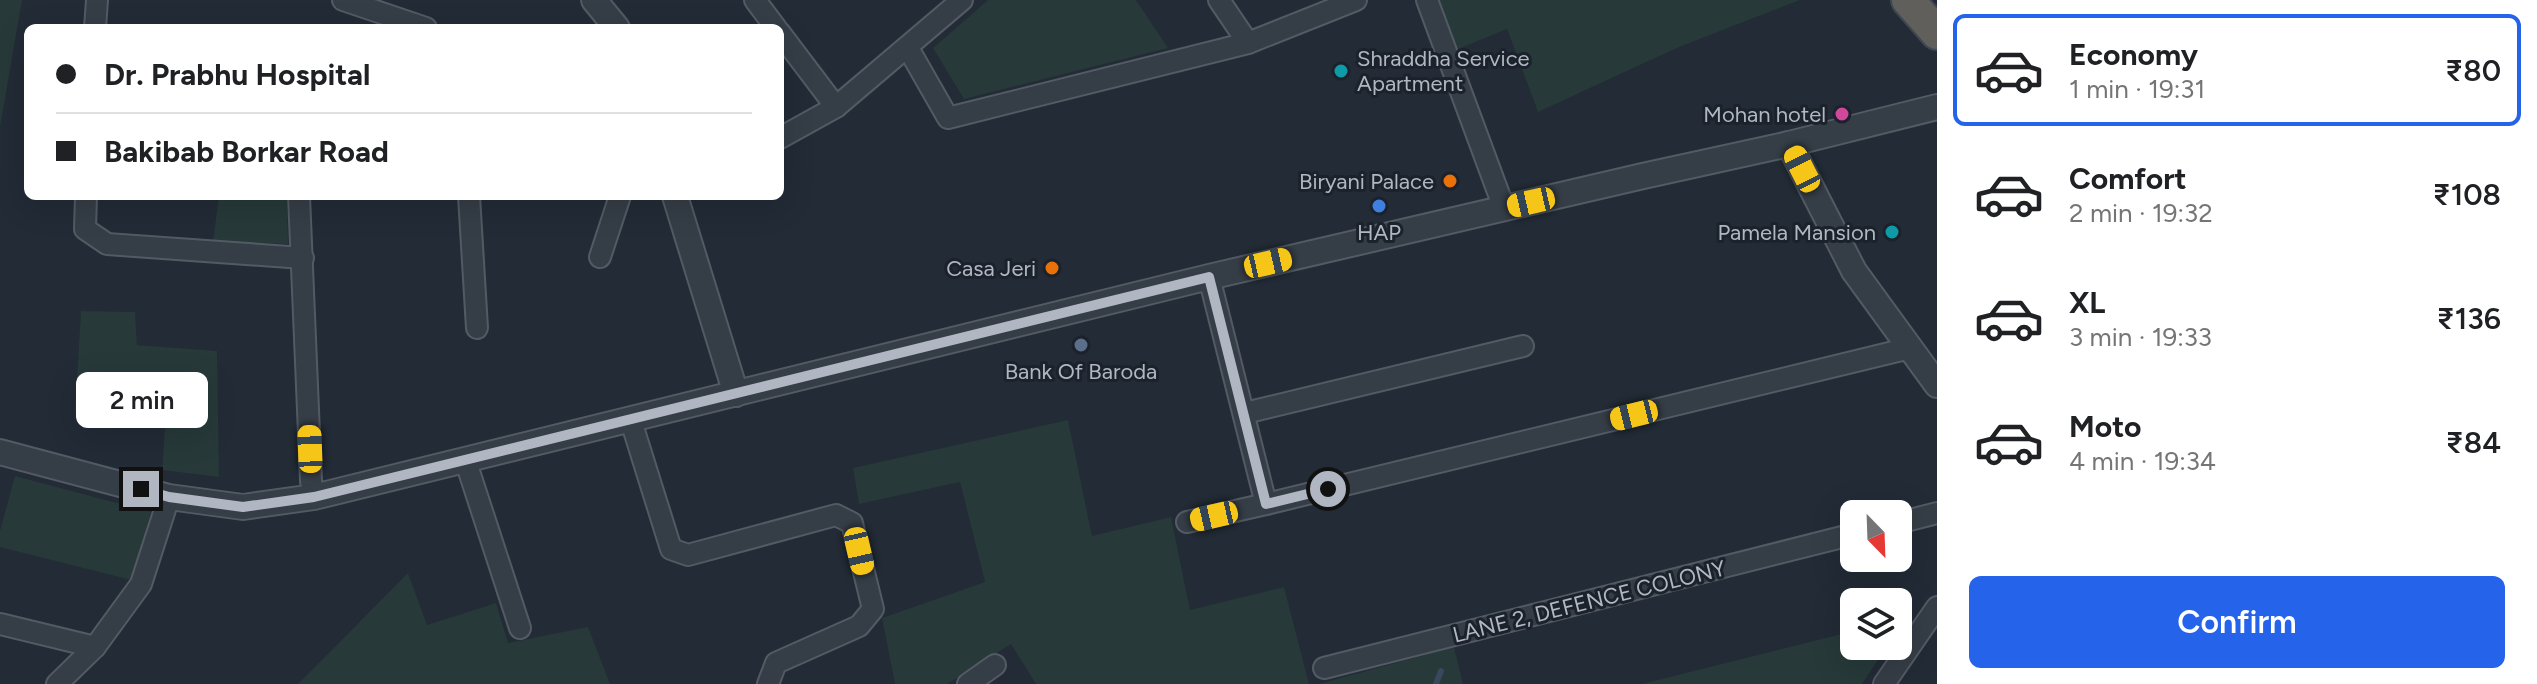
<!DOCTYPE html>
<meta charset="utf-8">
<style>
body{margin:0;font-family:Figtree,sans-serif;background:#f2f2f2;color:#202124;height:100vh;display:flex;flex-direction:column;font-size:30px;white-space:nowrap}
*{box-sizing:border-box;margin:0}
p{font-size:26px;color:#757577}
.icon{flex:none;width:44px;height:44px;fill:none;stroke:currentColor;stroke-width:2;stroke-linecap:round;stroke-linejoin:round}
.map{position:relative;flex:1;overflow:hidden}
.sheet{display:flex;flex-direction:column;background:#fff;width:600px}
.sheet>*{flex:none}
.banner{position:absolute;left:24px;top:24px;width:760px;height:176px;border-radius:12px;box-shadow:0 8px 32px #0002;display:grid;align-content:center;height:176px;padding:0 32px;background:#fff}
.needle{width:52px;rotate:157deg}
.buttons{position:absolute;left:1840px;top:500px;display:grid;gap:16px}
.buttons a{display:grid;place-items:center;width:72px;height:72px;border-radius:12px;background:#fff;box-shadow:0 8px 32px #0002;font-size:40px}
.end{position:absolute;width:36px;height:36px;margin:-18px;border:10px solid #b0b7c3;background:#111;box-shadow:0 0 0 4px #111}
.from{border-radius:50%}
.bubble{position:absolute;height:56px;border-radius:12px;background:#fff;box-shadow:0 8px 32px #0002;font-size:26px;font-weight:600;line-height:56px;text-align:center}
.car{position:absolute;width:24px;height:48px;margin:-24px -12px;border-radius:10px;box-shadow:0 0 6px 2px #0007;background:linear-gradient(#f5c518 24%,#345 0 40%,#f5c518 0 76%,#345 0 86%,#f5c518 0)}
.banner b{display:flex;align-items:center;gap:28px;height:76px;font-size:30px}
.banner b+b{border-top:2px solid #e0e0e0}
.banner i{width:20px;height:20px;background:#202124}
ul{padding:14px 0 0;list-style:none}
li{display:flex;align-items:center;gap:24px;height:112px;margin:0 16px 12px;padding:0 16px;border:4px solid transparent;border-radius:12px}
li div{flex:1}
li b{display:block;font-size:30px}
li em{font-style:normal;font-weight:600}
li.on{border-color:#2563eb}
li>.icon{width:72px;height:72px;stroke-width:1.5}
.button{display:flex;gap:16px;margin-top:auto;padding:16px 32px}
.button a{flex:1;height:92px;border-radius:12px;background:#2563eb;color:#fff;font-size:32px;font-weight:600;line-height:92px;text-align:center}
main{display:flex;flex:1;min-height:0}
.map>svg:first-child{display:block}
.green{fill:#273939}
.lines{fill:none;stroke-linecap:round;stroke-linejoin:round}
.stream{stroke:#39485e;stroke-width:6}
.minor-casing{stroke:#535a64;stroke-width:24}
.tertiary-casing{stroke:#535a64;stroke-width:28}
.trunk-casing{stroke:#404751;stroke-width:36}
.minor{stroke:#353d46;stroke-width:20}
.tertiary{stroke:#353d46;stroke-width:24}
.trunk{stroke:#605f5c;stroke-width:32}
.route{stroke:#b0b7c3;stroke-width:10}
.culture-dot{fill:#0f9aa8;stroke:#1b222b;stroke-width:3}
.hotel-dot{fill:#d1479c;stroke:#1b222b;stroke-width:3}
.food-dot{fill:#e8710a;stroke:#1b222b;stroke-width:3}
.shop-dot{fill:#3f7fe0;stroke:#1b222b;stroke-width:3}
.service-dot{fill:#5c6f8a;stroke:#1b222b;stroke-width:3}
.labels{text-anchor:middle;stroke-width:6;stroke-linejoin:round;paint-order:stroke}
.poi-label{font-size:22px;fill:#b0b7c3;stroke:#1b222b;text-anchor:end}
.street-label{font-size:22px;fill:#b0b7c3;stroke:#1b222b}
</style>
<main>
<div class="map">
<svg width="1937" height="684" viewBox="0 0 1937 684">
<rect width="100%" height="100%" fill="#222b36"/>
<g class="green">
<polygon points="0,0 22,0 0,127"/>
<polygon points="988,0 1136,0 1168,48 964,99 933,48"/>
<polygon points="1438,0 1800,0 1679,47 1538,112 1507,29 1458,49"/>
<polygon points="219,196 287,196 288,244 213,242"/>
<polygon points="81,311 135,312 137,345 217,351 219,477 162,470 166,415 75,412"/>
<polygon points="1068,420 1092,536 1171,517 1190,610 1284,587 1309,684 1036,684 1011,644 947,684 895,684 882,618 985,582 960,482 859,504 853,468"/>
<polygon points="15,476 151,512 131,580 0,547 0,531"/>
<polygon points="408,573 427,625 496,603 508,643 588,627 610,684 298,684"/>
<polygon points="1854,631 1854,646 1887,646 1862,684 1642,684"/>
<polygon points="1454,647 1463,684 1319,684"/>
</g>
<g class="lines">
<polyline class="stream" points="1436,684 1441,671"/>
<g class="minor-casing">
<g id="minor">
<polyline points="343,0 426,28"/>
<polyline points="755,0 776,28"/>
<polyline points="1219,0 1248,43"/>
<polyline points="1427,0 1504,208"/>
<polyline points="95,28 97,0"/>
<polyline points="780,33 836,107"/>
<polyline points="908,48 948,118 1248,43 1356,0"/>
<polyline points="780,138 836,107 962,0"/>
<polyline points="86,196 85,229 107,244 303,258"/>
<polyline points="299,196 311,481 314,497"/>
<polyline points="469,196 477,328"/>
<polyline points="600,257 620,196"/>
<polyline points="1209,277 1266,504 1910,348"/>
<polyline points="1245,413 1523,346"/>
<polyline points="631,421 671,549 688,555 836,515 852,523 873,609 859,626 776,663 768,684"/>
<polyline points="465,459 520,628"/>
<polyline points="1187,522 1266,504"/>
<polyline points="1898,523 1937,513"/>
<polyline points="0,624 95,647"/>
<polyline points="1324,668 1854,534"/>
<polyline points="57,684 95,647 141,584 169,497"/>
<polyline points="968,684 995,665"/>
<polyline points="1884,684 1937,607"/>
</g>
</g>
<g class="tertiary-casing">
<g id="tertiary">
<polyline points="594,0 617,28"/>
<polyline points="1789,144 1854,271 1937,385"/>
<polyline points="675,196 736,394"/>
<polyline points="0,452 169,497 243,507 314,497 1209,277 1643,176 1789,144 1937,107"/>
</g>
</g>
<g class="trunk-casing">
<polyline id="trunk" points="1908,0 1937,33"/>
</g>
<use href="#minor" class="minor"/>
<use href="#tertiary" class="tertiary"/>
<use href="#trunk" class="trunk"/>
</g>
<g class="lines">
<polyline class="route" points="141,489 169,497 243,507 314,497 1209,277 1266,504 1328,489"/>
</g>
<g class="culture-dot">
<circle cx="1341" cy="71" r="8"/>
<circle cx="1892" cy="232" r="8"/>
</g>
<circle class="hotel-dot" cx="1842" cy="114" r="8"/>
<g class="food-dot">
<circle cx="1450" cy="181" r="8"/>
<circle cx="1052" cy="268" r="8"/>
</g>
<circle class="shop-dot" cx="1379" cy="206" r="8"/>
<circle class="service-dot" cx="1081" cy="345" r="8"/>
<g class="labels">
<g class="poi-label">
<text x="1357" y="66" text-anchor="start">Shraddha Service<tspan x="1357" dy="25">Apartment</tspan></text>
<text x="1826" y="122">Mohan hotel</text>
<text x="1434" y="189">Biryani Palace</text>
<text x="1379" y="240" text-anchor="middle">HAP</text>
<text x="1876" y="240">Pamela Mansion</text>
<text x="1036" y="276">Casa Jeri</text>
<text x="1081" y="379" text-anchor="middle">Bank Of Baroda</text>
</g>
<g class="street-label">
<text transform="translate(1589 601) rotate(-14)" y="8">LANE 2, DEFENCE COLONY</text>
</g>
</g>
</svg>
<div class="buttons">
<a><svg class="needle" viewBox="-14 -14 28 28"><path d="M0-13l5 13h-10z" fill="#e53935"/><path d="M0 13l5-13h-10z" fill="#757577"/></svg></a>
<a><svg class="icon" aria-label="layers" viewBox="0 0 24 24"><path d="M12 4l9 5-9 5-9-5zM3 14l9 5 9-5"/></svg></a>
</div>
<i class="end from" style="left:1328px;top:489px"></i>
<i class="end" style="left:141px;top:489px"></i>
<div class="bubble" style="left:76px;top:372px;width:132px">2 min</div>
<i class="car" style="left:1802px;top:169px;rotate:333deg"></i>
<i class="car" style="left:1531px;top:202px;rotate:257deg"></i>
<i class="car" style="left:1268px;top:263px;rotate:77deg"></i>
<i class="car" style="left:1634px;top:415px;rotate:256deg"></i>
<i class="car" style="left:310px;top:449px;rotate:358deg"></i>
<i class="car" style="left:1214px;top:516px;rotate:257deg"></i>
<i class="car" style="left:859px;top:551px;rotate:167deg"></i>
<div class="banner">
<b><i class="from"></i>Dr. Prabhu Hospital</b>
<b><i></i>Bakibab Borkar Road</b>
</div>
</div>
<section class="sheet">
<ul>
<li class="on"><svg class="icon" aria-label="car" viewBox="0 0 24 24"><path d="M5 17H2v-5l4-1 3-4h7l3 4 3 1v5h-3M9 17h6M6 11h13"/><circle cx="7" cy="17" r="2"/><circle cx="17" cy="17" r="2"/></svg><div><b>Economy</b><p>1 min · 19:31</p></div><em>₹80</em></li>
<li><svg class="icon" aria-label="car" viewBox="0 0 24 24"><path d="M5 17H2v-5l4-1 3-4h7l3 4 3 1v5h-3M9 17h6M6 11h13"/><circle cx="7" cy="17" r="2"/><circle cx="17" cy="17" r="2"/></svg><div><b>Comfort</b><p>2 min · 19:32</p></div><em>₹108</em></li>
<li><svg class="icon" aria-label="car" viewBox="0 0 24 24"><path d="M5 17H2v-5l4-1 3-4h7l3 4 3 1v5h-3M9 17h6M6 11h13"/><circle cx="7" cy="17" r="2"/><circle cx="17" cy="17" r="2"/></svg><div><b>XL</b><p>3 min · 19:33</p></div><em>₹136</em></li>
<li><svg class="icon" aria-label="car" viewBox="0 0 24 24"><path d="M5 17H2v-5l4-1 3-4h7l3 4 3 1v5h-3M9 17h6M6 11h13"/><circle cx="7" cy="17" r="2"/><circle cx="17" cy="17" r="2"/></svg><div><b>Moto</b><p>4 min · 19:34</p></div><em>₹84</em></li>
</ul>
<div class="button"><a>Confirm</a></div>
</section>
</main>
